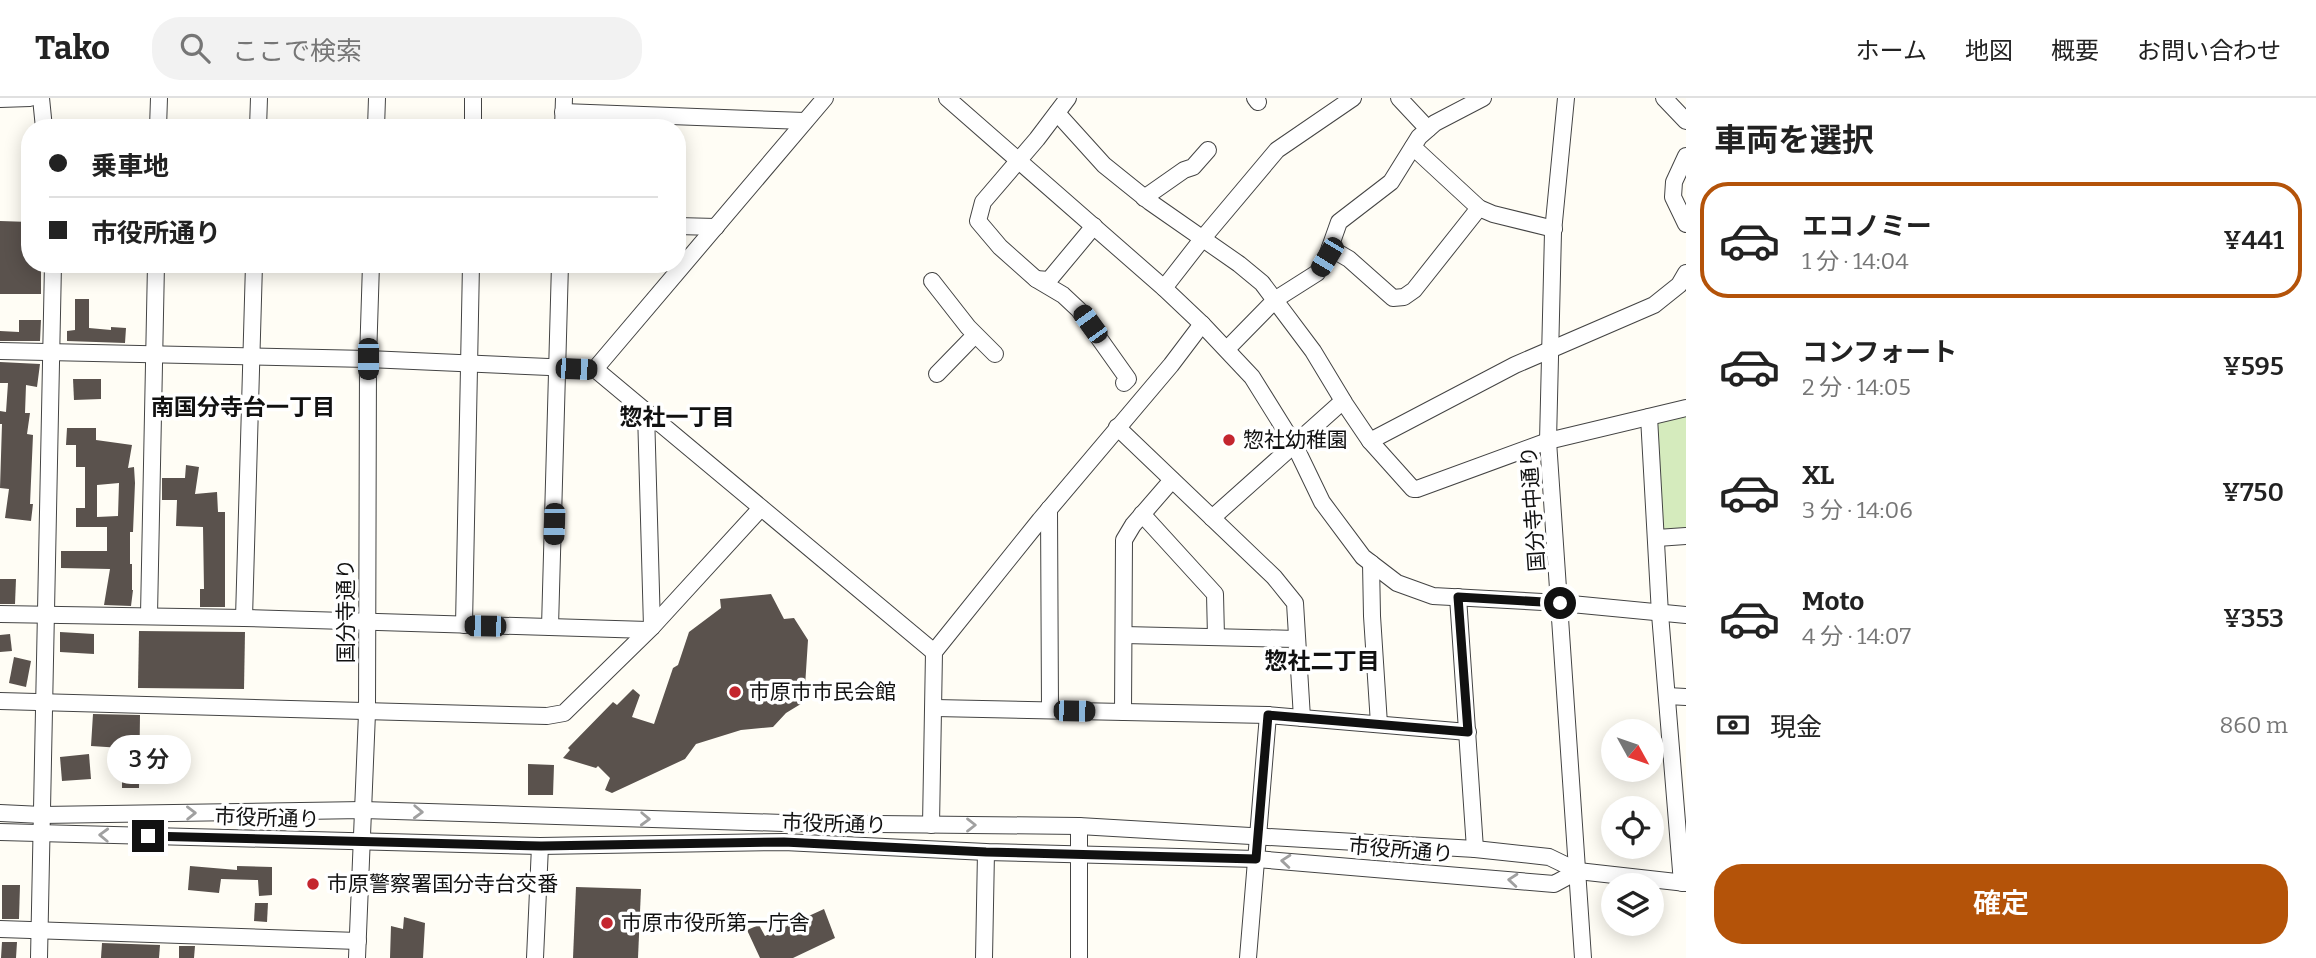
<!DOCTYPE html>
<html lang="ja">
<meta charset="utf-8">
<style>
body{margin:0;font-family:Bitter,"Noto Sans JP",serif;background:#f2f2f2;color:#222;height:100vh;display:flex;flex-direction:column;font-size:26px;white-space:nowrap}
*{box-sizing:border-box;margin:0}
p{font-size:23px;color:#767676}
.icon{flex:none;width:38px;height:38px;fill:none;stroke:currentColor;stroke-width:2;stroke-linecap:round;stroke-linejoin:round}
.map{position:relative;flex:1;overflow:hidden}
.sheet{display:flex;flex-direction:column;background:#fff;width:630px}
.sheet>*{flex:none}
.banner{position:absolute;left:21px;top:21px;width:665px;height:154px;border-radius:28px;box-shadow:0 4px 18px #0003;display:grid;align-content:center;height:154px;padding:0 28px;background:#fff}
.needle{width:46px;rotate:130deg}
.tools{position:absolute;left:1601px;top:621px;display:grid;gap:14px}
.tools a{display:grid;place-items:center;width:63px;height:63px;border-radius:50%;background:#fff;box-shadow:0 4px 18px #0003;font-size:35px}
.end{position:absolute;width:32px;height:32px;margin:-16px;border:9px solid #111;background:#fff;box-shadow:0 0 0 4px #fff}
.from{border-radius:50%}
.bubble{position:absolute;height:49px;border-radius:24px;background:#fff;box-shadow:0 4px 18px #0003;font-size:23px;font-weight:600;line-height:49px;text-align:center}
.car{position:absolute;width:21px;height:42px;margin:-21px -10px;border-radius:9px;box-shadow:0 0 5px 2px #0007;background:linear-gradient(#222 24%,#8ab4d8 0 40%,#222 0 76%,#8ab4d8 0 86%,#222 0)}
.banner b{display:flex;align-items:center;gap:24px;height:66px;font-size:26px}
.banner b+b{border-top:2px solid #e0e0e0}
.banner i{width:18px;height:18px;background:#222}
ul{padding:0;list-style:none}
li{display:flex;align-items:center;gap:21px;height:116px;margin:0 14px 10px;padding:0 14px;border:4px solid transparent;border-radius:28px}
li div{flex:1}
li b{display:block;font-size:26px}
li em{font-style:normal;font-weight:600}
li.current{border-color:#b45309}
li>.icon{width:63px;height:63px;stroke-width:1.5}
h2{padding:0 28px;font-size:32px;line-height:84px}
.pay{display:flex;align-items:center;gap:18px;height:77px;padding:0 28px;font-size:26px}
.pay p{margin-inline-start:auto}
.cta{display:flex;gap:14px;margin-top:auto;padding:14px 28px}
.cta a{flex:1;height:80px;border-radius:28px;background:#b45309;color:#fff;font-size:28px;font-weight:600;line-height:80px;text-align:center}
header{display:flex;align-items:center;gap:42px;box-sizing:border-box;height:98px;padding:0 35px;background:#fff;border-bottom:2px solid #e0e0e0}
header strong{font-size:33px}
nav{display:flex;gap:38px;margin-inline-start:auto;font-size:24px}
.search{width:490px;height:63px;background:#f2f2f2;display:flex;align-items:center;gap:18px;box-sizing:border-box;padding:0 24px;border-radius:28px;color:#767676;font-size:26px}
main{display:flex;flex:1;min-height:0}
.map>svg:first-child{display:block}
.green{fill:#d5ebbd}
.building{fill:#5a524d;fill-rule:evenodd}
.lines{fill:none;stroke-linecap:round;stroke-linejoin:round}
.minor-casing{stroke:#444;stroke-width:18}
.minor{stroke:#fff;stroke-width:16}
.oneway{stroke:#a0a0a0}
.route{stroke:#111;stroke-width:9}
.poi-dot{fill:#c4262e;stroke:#fff;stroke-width:2.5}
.labels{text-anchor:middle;stroke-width:7;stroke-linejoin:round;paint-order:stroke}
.poi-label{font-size:21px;fill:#111;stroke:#fff;text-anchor:start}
.street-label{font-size:21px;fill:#111;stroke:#fff}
.neighbourhood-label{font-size:23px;font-weight:bold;fill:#111;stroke:#fff}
</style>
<header>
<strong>Tako</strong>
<div class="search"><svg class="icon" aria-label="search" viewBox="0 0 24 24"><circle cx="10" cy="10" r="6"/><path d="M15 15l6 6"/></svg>ここで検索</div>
<nav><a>ホーム</a><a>地図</a><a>概要</a><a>お問い合わせ</a></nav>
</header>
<main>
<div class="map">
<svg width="1686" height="860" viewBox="0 0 1686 860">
<rect width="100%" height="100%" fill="#fffdf5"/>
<polygon class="green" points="1686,314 1686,434 1662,433 1655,325"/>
<g class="building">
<polygon points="0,123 30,124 30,166 41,166 41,196 0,196"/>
<polygon points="75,201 89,201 89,230 111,232 111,229 126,230 125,245 67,243 67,233 75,232"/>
<polygon points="19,222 41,222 40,243 0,243 0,233 19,234"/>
<polygon points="0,264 40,266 37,289 26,287 25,315 30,315 27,336 33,337 30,406 33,406 31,423 5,420 9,391 0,390 2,326 0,326 0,313 6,314 8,285 0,285"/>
<polygon points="73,281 101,281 101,301 74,302"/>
<path d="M67 330H96V342L132 347 128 370 134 369 135 385 133 434H130V466H132V492H133L131 508 104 507 110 471 61 470V453H107V429H76V410H85V369H76V347H66ZM119 385 118 418 97 419V387Z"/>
<polygon points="186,367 199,369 195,396 217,394 218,414 225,414 225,509 200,509 200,491 204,491 203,429 176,428 177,402 162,402 162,380 185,380"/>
<polygon points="0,481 16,481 15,506 0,506"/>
<polygon points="771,496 784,521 794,520 808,542 804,604 786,615 773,629 741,632 696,646 685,661 612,695 605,692 610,680 598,668 596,670 563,660 570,652 568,650 613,604 617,607 633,591 640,597 632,619 654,626 673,570 678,567 689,534 721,510 720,501"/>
<polygon points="139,533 245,534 244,591 138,590"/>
<polygon points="60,534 94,536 94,556 60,554"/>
<polygon points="10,536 12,553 0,554 0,537"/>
<polygon points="14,559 31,563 26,589 9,585"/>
<polygon points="93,616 140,617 139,690 122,690 122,650 91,648"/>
<polygon points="89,656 91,681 62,683 60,659"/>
<polygon points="528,666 554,667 553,697 528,697"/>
<polygon points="190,768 237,772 237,768 272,769 272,797 259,798 258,782 221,781 219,795 188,792"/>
<polygon points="2,787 20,787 19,821 2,821"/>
<polygon points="576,789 641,791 638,860 573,860"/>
<polygon points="255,805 268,805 267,824 254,823"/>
<polygon points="824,811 835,840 793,860 760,860 747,832 759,827 765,838"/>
<polygon points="404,819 425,825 423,860 390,860 391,828 403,831"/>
<polygon points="2,844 17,844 16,860 1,860"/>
<polygon points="102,845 160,847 159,860 101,860"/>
<polygon points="179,848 195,848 194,860 179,860"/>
</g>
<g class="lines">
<g class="minor-casing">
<g id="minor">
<polyline points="41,0 44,30"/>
<polyline points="947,0 1164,190 1202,226 1252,279 1295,348 1322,404 1363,459 1397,485 1433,498 1561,505 1686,517"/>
<polyline points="1068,0 1037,41 983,104 978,123 1000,149 1036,181 1063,197 1079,212 1128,281 1124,285"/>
<polyline points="1255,0 1258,4"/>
<polyline points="1399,0 1428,31"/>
<polyline points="1566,0 1553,134 1548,343 1583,860"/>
<polyline points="1664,0 1686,23"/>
<polyline points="0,1 30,0"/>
<polyline points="563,14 805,23"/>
<polyline points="1057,15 1104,67 1150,104 1239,166 1262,185 1313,253 1345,306 1370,343 1413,391 1417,391 1548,343 1686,310"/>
<polyline points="158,30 159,0"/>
<polyline points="258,30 259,0"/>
<polyline points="376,30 377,0"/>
<polyline points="473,30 473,0"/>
<polyline points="563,30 564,0"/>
<polyline points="1413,49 1479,110 1493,116 1554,131"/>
<polyline points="1686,58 1674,84 1673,99 1686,126"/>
<polyline points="1144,100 1184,72 1193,69 1208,52"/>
<polyline points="677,128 716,129"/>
<polyline points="1330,150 1349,161 1393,200 1404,199 1414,192 1479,110"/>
<polyline points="1036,181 1049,182 1094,128"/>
<polyline points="932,183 968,229 995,256"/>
<polyline points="1164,190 1203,140 1277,52 1353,0"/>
<polyline points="1227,251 1276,201 1317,175 1327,158 1339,124 1391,84 1419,39 1435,25 1483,0"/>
<polyline points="0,253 368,261 595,271 934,554"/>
<polyline points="595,271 825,0"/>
<polyline points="937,276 975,237"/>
<polyline points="646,314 652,529"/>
<polyline points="1649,319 1660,516 1682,785"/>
<polyline points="1117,329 1274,479 1295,505 1302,620"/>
<polyline points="1370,343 1515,267 1654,207 1679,187 1686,175"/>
<polyline points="1049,411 1050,612"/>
<polyline points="1142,416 1215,496 1216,539"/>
<polyline points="1212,420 1343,303"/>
<polyline points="1657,440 1686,438"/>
<polyline points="1371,465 1372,518 1379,626"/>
<polyline points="1458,499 1475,751"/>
<polyline points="0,516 244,520 648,532"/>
<polyline points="149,517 156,166"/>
<polyline points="244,520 254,166"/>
<polyline points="464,527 471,166"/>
<polyline points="550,529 560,166"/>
<polyline points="1124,537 1297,541"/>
<polyline points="1667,598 1686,599"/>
<polyline points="0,603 547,618 564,615 652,529 761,410"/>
<polyline points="935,610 1268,617 1468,634"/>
<polyline points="1123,614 1124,442 1133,427 1172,382"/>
<polyline points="0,715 42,717 363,712 784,725 1079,728 1475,751 1549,759 1578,773 1686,785"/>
<polyline points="931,727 934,554 1040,422 1171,267 1202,226"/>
<polyline points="0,734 540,748 784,744 986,754 1256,761 1554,786 1578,773"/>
<polyline points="0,831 358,843"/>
<polyline points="39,860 53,166"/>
<polyline points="357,860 367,615 368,261 371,166"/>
<polyline points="535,860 540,748"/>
<polyline points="984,860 986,754"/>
<polyline points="1079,860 1079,728"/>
<polyline points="1248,860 1268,617"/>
</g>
</g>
<use href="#minor" class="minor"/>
</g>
<defs><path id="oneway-chevron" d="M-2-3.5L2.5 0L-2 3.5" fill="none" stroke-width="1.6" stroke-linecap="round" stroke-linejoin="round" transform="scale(1.75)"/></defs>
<g class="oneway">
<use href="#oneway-chevron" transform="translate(418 714) rotate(2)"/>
<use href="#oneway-chevron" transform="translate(191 715) rotate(-1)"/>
<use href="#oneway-chevron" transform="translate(645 721) rotate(2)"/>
<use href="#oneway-chevron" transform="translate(971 727)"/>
<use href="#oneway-chevron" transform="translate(104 737) rotate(-178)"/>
<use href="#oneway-chevron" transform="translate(1286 763) rotate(-175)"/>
<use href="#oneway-chevron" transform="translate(1513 782) rotate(-175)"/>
</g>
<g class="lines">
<polyline class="route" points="148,738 541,748 784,744 986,754 1256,761 1268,617 1468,634 1458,499 1560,505"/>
</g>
<g class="poi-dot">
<circle cx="1229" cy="342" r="7"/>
<circle cx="735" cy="594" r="7"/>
<circle cx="313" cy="786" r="7"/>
<circle cx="607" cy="825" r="7"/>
</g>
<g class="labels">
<g class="poi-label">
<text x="1243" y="349">惣社幼稚園</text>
<text x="749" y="601">市原市市民会館</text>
<text x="327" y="793">市原警察署国分寺台交番</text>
<text x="621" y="832">市原市役所第一庁舎</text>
</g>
<g class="street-label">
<text transform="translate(1533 411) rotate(-94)" y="7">国分寺中通り</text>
<text transform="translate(346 513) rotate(-90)" y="7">国分寺通り</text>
<text transform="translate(267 720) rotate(2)" y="7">市役所通り</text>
<text transform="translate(834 726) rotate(2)" y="7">市役所通り</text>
<text transform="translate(1401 752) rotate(5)" y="7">市役所通り</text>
</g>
<g class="neighbourhood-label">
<text x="243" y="317">南国分寺台一丁目</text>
<text x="677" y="327">惣社一丁目</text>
<text x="1322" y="571">惣社二丁目</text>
</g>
</g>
</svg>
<div class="tools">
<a><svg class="needle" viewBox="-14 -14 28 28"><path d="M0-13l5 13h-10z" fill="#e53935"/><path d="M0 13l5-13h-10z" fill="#767676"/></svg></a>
<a><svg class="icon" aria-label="locate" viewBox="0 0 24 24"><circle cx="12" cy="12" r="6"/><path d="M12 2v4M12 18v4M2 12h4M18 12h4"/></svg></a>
<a><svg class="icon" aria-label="layers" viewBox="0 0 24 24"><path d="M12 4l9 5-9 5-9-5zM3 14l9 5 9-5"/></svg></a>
</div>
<i class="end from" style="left:1560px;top:505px"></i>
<i class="end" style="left:148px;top:738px"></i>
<div class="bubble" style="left:107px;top:637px;width:84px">3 分</div>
<i class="car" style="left:1327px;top:159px;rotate:211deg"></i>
<i class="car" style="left:1090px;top:226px;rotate:324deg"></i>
<i class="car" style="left:368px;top:261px;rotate:180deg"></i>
<i class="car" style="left:576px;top:271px;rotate:92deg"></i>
<i class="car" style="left:554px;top:426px;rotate:182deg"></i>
<i class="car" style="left:485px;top:528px;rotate:271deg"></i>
<i class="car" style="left:1074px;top:613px;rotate:91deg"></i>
<div class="banner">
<b><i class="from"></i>乗車地</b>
<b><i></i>市役所通り</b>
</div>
</div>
<section class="sheet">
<h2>車両を選択</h2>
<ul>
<li class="current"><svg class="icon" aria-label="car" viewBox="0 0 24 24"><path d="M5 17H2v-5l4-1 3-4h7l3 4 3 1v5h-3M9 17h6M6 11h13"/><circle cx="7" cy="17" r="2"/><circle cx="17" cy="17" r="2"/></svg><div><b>エコノミー</b><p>1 分 · 14:04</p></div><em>¥441</em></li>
<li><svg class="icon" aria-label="car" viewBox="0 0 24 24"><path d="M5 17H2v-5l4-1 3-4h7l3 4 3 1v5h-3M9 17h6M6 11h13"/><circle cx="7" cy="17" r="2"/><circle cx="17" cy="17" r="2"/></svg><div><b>コンフォート</b><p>2 分 · 14:05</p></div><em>¥595</em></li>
<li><svg class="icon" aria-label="car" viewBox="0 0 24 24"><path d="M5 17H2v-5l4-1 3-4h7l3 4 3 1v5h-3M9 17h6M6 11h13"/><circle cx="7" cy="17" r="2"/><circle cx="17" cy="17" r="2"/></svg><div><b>XL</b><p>3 分 · 14:06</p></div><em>¥750</em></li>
<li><svg class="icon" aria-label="car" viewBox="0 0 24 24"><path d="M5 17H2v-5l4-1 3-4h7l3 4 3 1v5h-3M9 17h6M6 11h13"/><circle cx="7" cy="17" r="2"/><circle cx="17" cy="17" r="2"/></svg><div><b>Moto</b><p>4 分 · 14:07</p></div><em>¥353</em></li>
</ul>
<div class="pay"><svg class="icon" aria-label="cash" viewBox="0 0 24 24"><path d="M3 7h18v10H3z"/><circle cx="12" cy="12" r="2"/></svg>現金<p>860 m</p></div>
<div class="cta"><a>確定</a></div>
</section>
</main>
